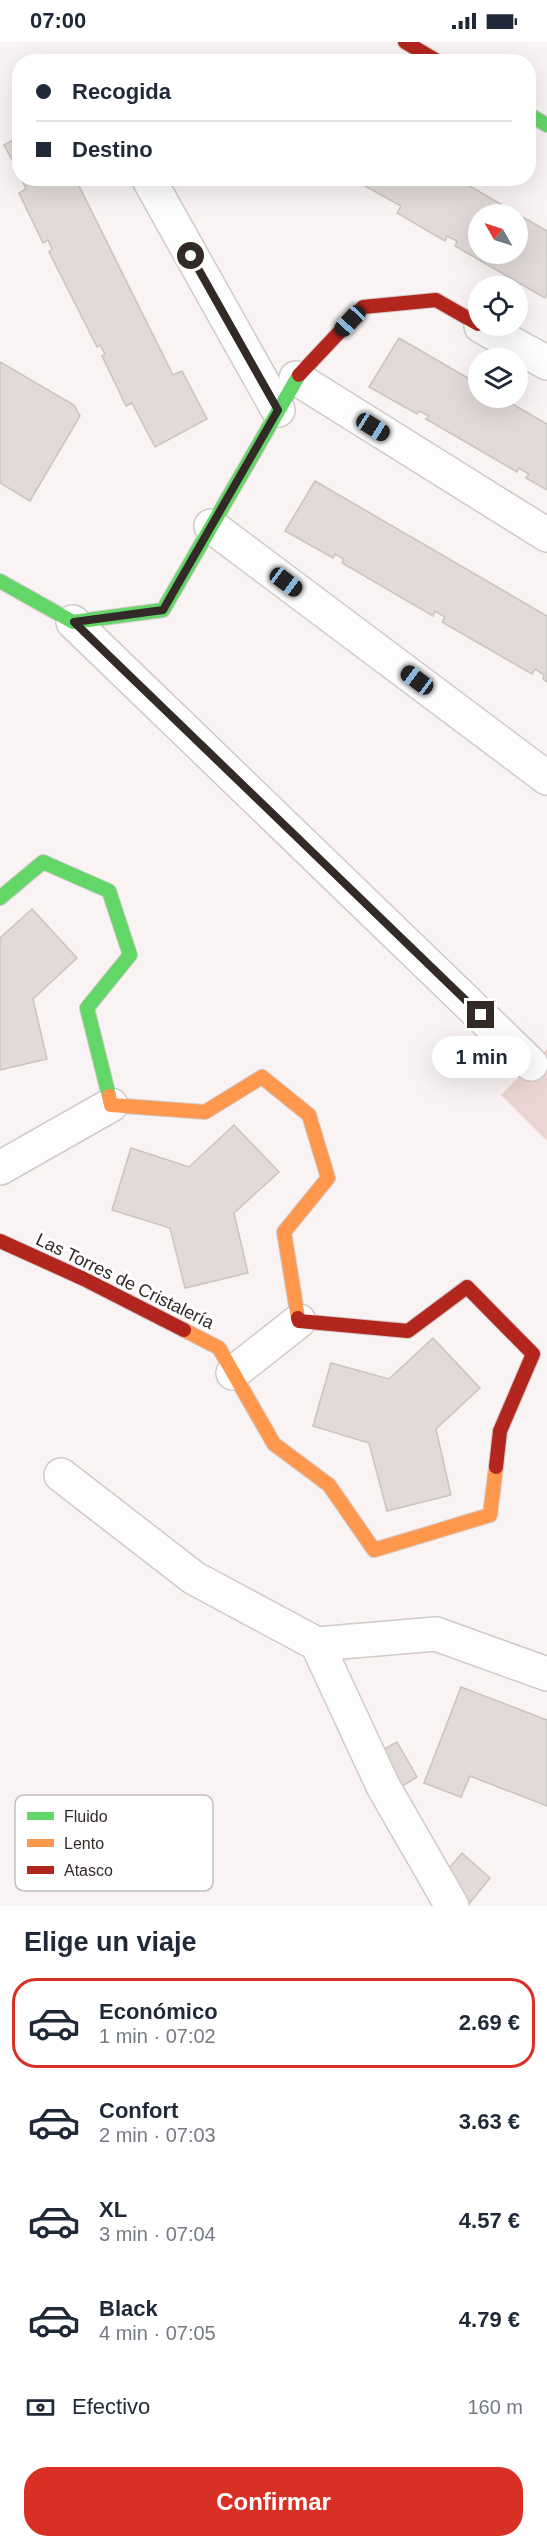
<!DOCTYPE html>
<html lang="es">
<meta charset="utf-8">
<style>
body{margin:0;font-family:Arial,sans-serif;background:#f2f2f3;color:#1f2937;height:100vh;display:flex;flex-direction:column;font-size:22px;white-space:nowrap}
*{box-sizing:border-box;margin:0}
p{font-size:20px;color:#747a83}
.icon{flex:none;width:33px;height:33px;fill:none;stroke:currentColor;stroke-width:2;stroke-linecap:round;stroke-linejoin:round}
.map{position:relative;height:1864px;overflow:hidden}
.side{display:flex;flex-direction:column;background:#fff;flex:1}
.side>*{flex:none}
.top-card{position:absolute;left:12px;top:12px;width:524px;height:132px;border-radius:24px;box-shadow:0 6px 24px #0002;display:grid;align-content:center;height:132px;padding:0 24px;background:#fff}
.needle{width:39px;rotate:309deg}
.fabs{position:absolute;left:468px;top:162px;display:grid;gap:12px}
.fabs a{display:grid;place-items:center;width:60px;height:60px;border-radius:50%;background:#fff;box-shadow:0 6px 24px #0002;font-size:30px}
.end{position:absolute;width:27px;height:27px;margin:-14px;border:8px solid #332a28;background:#fff;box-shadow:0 0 0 3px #fff}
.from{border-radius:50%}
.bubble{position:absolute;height:42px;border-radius:21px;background:#fff;box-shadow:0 6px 24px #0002;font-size:20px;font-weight:600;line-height:42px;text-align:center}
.car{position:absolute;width:18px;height:36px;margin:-18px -9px;border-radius:8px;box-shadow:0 0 4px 2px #0007;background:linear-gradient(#222 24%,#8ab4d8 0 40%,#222 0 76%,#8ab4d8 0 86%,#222 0)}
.top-card b{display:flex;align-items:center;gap:21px;height:57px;font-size:22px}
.top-card b+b{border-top:2px solid #e0e1e3}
.top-card i{width:15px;height:15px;background:#1f2937}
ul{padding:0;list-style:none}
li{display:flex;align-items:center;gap:18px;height:90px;margin:0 12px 9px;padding:0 12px;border:3px solid transparent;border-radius:24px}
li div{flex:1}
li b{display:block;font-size:22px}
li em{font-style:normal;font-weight:600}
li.on{border-color:#d93025}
li>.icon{width:54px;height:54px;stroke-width:1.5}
h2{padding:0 24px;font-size:27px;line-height:72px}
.pay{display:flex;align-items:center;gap:15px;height:66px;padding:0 24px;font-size:22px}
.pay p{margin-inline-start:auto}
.cta{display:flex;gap:12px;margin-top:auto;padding:12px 24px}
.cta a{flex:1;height:69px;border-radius:24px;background:#d93025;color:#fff;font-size:24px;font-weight:600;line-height:69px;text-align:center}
.status{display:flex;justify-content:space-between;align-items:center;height:42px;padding:0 30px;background:#fff;direction:ltr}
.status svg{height:16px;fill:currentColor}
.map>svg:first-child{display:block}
.green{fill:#ebd5d0}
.building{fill:#e1dad8;stroke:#c9c3c2;stroke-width:1.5;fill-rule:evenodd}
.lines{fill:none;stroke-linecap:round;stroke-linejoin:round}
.street-casing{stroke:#d0cac9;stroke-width:36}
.fast-casing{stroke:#d0cac9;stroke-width:16}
.slow-casing{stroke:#d0cac9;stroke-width:16}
.jam-casing{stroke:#d0cac9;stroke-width:16}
.street{stroke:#fefdfd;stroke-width:33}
.fast{stroke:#63d668;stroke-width:14}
.slow{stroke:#ff974d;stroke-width:14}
.jam{stroke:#b3261e;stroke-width:14}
.route{stroke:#332a28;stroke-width:8}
.labels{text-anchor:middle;stroke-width:6;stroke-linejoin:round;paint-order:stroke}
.street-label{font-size:18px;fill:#332a28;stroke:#fff}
.key{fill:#fff;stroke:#c2bfbe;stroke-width:1.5}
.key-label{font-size:16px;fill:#332a28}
</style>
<div class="status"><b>07:00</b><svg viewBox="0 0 49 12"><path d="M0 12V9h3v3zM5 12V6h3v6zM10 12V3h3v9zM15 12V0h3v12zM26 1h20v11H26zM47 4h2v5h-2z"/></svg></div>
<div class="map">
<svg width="547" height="1864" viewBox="0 0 547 1864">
<rect width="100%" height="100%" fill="#f9f4f3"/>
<polygon class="green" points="547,1007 547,1099 501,1053"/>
<g class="building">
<polygon points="20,94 20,133 4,103"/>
<polygon points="21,136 75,136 173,333 182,329 207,377 155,405 132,361 126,364 102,314 105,312 100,303 97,305 49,210 52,207 48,198 43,201 19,151 26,147"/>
<path d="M357 136H456L547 189V252L545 256 455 204 457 199 447 194 445 199 397 171 401 164 356 139ZM478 172H518V212H478Z"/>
<polygon points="399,296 478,342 478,356 502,356 547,382 547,448 526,436 529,432 519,426 517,430 426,377 429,374 419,369 417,372 369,345"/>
<polygon points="0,320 74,363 80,374 30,459 0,441"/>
<polygon points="315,439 547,574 547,640 543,637 544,633 535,627 532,632 442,580 445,575 435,569 433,574 342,521 344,517 335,512 333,516 285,489"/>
<polygon points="32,867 77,916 33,957 47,1017 0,1028 0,896"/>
<polygon points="234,1083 279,1130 234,1171 248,1231 185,1246 170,1186 112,1168 131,1106 189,1125"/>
<polygon points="433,1296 480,1346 436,1387 451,1453 387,1469 369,1401 313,1384 331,1321 389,1337"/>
<polygon points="461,1645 547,1678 547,1764 470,1734 461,1755 424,1741"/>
<polygon points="397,1700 417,1735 401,1745 379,1710"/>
<polygon points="462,1811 490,1836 469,1862 449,1826"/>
</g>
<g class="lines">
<g class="street-casing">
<g id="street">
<polyline points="148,136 278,368"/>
<polyline points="481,284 547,321"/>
<polyline points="296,336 547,493"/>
<polyline points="211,484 547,736"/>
<polyline points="73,580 531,1022"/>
<polyline points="0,1126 111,1063"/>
<polyline points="233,1331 299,1279"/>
<polyline points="61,1433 194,1536 317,1602 436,1592 547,1632"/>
<polyline points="317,1602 383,1744 452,1864"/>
</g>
</g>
<g class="fast-casing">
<g id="fast">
<polyline points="528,72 547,83"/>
<polyline points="0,539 73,580 163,568 299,333"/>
<polyline points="0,856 43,820 109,849 130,913 87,966 109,1054"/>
</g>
</g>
<g class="slow-casing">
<g id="slow">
<polyline points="109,1054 111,1063 205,1070 262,1035 309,1073 328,1136 284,1190 298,1276"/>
<polyline points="184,1288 219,1306 274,1402 329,1443 374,1508 490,1473 496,1425"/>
</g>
</g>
<g class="jam-casing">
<g id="jam">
<polyline points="405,0 439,20"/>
<polyline points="299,333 363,265 436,258 478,282"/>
<polyline points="0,1199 84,1237 184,1288"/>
<polyline points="298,1276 299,1279 408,1289 467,1245 533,1312 500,1389 496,1425"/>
</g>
</g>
<use href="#street" class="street"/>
<use href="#fast" class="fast"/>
<use href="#slow" class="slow"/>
<use href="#jam" class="jam"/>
</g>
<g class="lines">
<polyline class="route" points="191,214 278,368 163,568 74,580 481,973"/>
</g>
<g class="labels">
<g class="street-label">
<text transform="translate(125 1239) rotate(26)" y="6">Las Torres de Cristalería</text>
</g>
</g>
<rect x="15" y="1753" width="198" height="96" rx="9" class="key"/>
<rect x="27" y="1770" width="27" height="8" fill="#63d668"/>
<rect x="27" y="1797" width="27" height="8" fill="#ff974d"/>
<rect x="27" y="1824" width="27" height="8" fill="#b3261e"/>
<g class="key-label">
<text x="64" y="1780">Fluido</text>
<text x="64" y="1807">Lento</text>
<text x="64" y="1834">Atasco</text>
</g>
</svg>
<div class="fabs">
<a><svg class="needle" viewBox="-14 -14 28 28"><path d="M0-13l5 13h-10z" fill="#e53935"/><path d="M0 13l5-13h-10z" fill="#747a83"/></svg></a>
<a><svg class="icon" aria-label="locate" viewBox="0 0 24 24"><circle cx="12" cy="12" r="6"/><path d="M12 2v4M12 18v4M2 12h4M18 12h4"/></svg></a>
<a><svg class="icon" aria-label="layers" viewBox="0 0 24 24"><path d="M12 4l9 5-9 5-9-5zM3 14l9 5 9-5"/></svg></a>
</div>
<i class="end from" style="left:191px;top:214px"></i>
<i class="end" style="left:481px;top:973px"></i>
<div class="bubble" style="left:432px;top:994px;width:99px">1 min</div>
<i class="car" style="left:350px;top:279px;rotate:223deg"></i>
<i class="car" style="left:373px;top:385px;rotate:122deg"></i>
<i class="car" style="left:286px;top:540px;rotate:127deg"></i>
<i class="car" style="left:417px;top:638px;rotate:307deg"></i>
<div class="top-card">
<b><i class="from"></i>Recogida</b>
<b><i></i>Destino</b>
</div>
</div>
<section class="side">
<h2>Elige un viaje</h2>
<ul>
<li class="on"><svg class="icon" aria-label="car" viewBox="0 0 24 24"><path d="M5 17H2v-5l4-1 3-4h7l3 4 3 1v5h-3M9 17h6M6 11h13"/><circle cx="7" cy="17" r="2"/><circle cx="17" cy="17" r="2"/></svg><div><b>Económico</b><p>1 min · 07:02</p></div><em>2.69 €</em></li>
<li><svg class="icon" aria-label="car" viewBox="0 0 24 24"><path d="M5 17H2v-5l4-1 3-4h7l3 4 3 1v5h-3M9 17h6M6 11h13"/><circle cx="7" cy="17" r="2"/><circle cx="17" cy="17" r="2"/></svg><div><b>Confort</b><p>2 min · 07:03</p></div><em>3.63 €</em></li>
<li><svg class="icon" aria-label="car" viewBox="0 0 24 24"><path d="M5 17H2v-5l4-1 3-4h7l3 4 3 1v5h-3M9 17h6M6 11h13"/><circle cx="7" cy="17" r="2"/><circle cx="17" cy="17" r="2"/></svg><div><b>XL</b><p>3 min · 07:04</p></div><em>4.57 €</em></li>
<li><svg class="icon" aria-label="car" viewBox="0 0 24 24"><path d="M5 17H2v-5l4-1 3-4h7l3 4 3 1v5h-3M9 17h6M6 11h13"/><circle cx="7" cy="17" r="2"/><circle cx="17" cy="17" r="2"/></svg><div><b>Black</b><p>4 min · 07:05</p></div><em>4.79 €</em></li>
</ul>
<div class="pay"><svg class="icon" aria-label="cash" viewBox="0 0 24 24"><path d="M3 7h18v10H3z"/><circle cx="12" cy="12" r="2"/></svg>Efectivo<p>160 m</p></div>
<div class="cta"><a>Confirmar</a></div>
</section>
